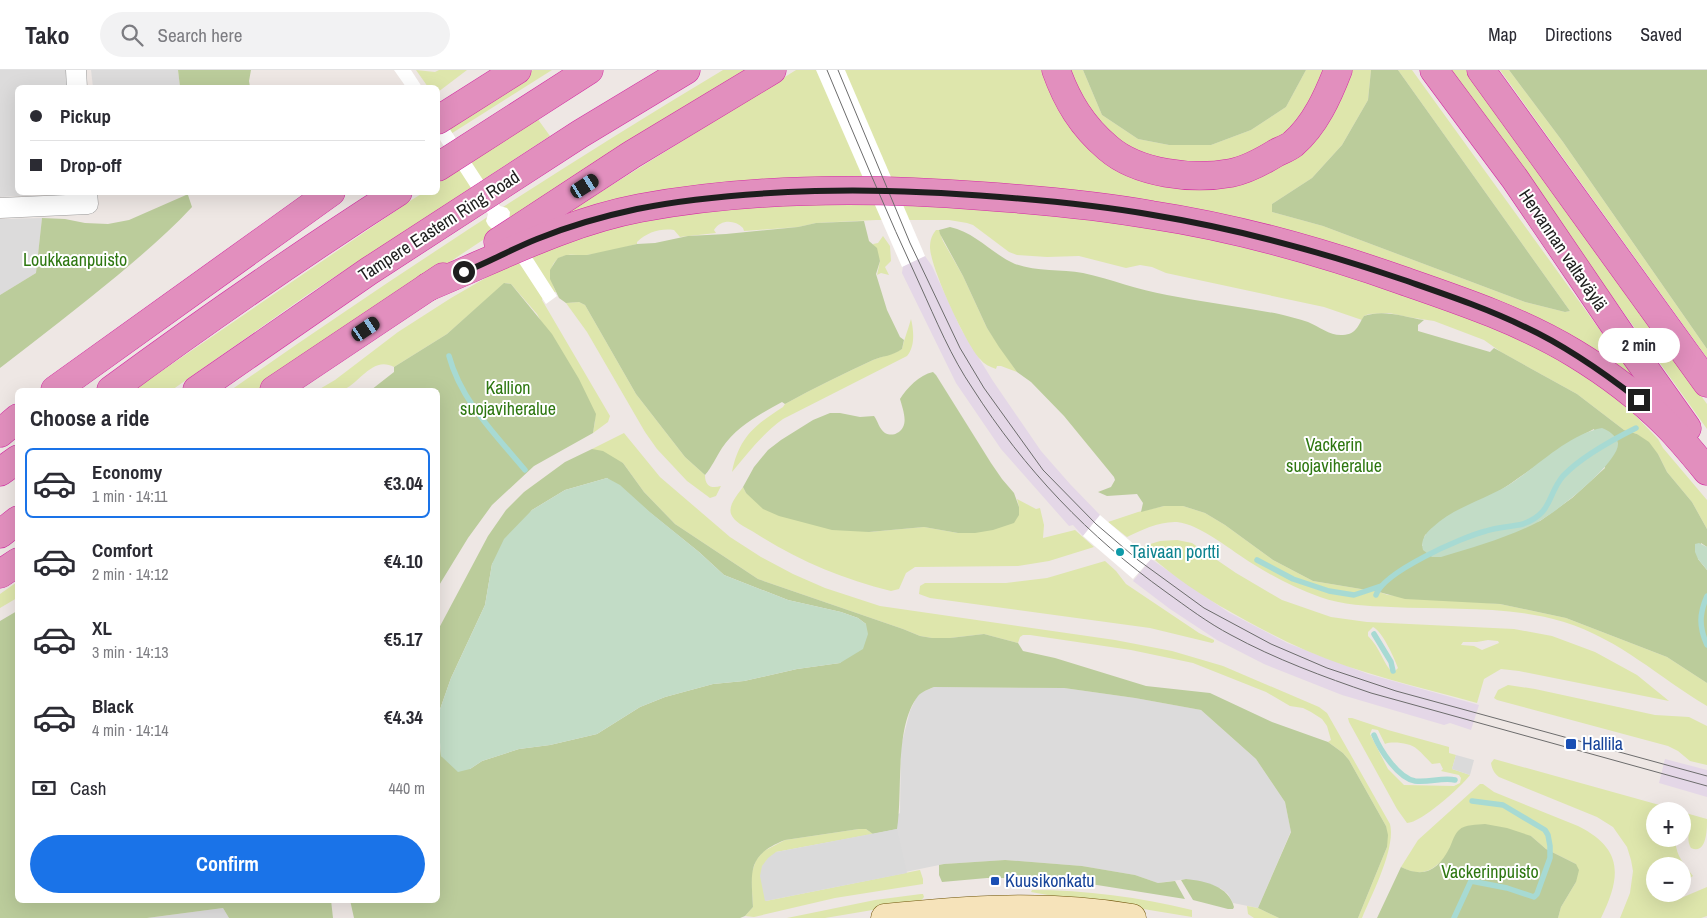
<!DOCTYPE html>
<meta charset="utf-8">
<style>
body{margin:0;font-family:"Archivo Narrow",sans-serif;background:#f2f2f3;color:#2b2b33;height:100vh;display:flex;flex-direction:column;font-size:19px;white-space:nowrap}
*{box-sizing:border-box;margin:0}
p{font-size:16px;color:#7c7c81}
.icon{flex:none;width:28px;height:28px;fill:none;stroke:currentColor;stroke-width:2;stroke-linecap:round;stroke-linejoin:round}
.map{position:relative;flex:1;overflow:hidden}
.drawer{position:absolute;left:15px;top:318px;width:425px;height:515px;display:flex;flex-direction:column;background:#fff;border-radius:8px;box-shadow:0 5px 20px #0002}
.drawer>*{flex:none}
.guide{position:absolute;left:15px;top:15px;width:425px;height:110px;border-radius:8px;box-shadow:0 5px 20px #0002;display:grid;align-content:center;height:110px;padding:0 15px;background:#fff}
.fabs{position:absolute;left:1646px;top:732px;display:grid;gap:10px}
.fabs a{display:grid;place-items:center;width:45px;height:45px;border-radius:50%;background:#fff;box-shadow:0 5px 20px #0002;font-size:25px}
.end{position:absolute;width:22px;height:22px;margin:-11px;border:6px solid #1e1e1e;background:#fff;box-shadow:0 0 0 2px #fff}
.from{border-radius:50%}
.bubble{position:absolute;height:35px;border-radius:18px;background:#fff;box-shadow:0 5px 20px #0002;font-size:16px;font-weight:800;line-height:35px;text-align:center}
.car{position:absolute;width:15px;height:30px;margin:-15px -8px;border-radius:6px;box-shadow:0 0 4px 1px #0007;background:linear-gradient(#222 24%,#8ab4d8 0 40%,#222 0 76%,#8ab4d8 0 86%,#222 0)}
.guide b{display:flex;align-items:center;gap:18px;height:48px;font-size:19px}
.guide b+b{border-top:1px solid #e1e1e2}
.guide i{width:12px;height:12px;background:#2b2b33}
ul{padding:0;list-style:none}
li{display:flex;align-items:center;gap:15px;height:70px;margin:0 10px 8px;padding:0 5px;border:2px solid transparent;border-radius:8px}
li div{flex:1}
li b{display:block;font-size:19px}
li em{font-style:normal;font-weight:800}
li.active{border-color:#1a73e8}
li>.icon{width:45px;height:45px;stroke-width:1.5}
h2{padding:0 15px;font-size:22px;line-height:60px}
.pay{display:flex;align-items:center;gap:12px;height:55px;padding:0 15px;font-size:19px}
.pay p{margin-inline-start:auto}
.button{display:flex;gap:10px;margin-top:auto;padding:10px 15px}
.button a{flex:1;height:58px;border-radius:30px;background:#1a73e8;color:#fff;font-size:20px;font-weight:800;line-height:58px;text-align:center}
header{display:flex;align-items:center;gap:30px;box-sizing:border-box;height:70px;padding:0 25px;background:#fff;border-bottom:1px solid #e1e1e2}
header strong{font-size:24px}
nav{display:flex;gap:28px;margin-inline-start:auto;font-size:18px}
.search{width:350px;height:45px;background:#f2f2f3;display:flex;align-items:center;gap:12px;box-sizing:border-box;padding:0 18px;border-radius:28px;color:#7c7c81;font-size:19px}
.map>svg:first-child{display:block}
.residential{fill:#dcdbdb}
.industrial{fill:#e4d7e7}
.grass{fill:#dee6ac;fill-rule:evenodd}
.forest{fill:#bbcc9b;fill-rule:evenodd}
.wetland{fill:#c2dcc6}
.parking{fill:#dadada}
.pier{fill:#fff}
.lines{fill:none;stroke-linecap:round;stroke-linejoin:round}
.stream{stroke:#a7dad3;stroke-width:5.5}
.street-casing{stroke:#9b9b9b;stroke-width:21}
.secondary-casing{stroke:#70550a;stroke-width:29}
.highway-casing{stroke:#d22ca2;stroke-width:29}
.street{stroke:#fff;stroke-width:20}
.secondary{stroke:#f6e3ba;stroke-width:28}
.highway{stroke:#e28fbe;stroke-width:28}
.tram{stroke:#6c6c6c;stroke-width:1}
.route{stroke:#1e1e1e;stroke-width:6}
.culture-dot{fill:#0f9aa8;stroke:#fff;stroke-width:2}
.transit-dot{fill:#1a4fb4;stroke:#fff;stroke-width:2}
.labels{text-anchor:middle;stroke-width:4;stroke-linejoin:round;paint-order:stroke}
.street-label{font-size:18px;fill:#1e1e1e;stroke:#fff}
.park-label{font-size:18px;fill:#2e7711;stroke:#fff}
.culture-label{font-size:18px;fill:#0d838f;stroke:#fff;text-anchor:start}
.transit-label{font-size:18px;fill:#164399;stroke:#fff;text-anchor:start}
</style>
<header>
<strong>Tako</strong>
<div class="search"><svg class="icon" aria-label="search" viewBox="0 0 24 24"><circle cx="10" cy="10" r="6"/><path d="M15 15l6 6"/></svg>Search here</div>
<nav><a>Map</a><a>Directions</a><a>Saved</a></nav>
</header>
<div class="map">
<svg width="1707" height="848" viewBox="0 0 1707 848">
<rect width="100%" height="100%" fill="#eee7e4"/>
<g class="residential">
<polygon points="0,0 69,0 71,17 18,18 18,122 65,123 64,124 0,127"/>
<polygon points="91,0 178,0 180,17 93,17"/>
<polygon points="42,148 36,203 0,225 0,149"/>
<polygon points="934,617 1064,618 1135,628 1201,640 1256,689 1285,732 1291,761 1258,838 1233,833 1228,824 1220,818 1186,809 1158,813 1135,805 1082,796 1005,790 944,794 765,831 900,743 901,676 910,641 918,624"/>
<polygon points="223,838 229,848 147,848"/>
</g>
<g class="industrial">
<polygon points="925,186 932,196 961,259 993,311 1041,381 1070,414 1100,445 1083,466 1073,455 1069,456 1001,379 956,313 902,203 903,196"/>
<polygon points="1151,489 1228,542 1287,573 1368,604 1479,635 1471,660 1450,653 1444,655 1342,625 1264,594 1217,570 1170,539 1133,511"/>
<polygon points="1665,689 1707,700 1707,727 1659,713"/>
</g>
<g class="grass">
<polygon points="416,0 435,2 439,0 467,0 438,22 438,18 428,17"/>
<polygon points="533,0 552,0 438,72 438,61"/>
<path d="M723 0H754L552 124 257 320H231C391 208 555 101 723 0Z"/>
<polygon points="796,0 1046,0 1082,65 1214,117 1335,40 1350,8 1351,0 1371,0 1368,30 1342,75 1312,108 1272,134 1272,142 1323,156 1525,232 1565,242 1570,241 1398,0 1412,0 1649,328 1367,190 911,111 527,168"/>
<polygon points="1067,0 1083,0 1102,45 1138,69 1169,75 1211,75 1251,60 1286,37 1306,0 1330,0 1302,53 1271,76 1209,97 1145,87 1117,71 1089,43"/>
<polygon points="1450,0 1466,0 1707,334 1707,359"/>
<polygon points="1500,0 1509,0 1563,72 1707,279 1707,288"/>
<polygon points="537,48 550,66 307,225 172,320 134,320 413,129 423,123 438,122 438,113"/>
<path d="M837 133H904L1071 145 1178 162 1262 182 1394 219 1485 253 1553 285 1587 306 1629 339 1658 369 1663 378 1707 430V459L1692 432 1667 402 1658 384 1637 364 1624 360 1577 324 1501 282 1484 270 1434 251 1408 247 1389 243 1369 244 1364 246 1362 250 1324 237 1166 203 1152 197 1140 195 1126 198 1079 186 1047 187 1017 185 1009 182 973 155 967 153 949 150H876L816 153 798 157 744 161 743 158C735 150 721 149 714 160L716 163 680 167 674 160C661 158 647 162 637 172V174C621 178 604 183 587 185 581 186 574 184 568 185 548 188 548 207 556 222L544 224 542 230 610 346 608 352 593 363 595 351 537 244 511 214 505 213 447 264 394 297C372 285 359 315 342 320 336 322 325 320 318 320L335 310 398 262 451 228 489 206 557 174 627 154 726 138Z"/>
<path d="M936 160H939L943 171 963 206 987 258 1017 302 1001 296H997L996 299C990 297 984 294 980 289 966 274 930 197 930 177 930 170 932 165 936 160Z"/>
<polygon points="883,166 890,176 891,191 885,197 889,205 881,203 877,205 880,191 873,174 878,173"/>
<path d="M579 232 585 235 636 324 685 387 705 405C705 416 711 419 721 416L716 426 710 428 687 411 657 379 645 362 587 262 566 233Z"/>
<path d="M911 249C914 261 915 277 907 286L783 349C762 364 748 383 732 402 739 367 755 355 783 337L785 334C814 318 843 304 873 290 882 286 892 285 902 279 904 269 908 260 911 249Z"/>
<path d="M624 363 660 407 730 467 761 487 793 504 825 518 880 536 1115 570 1172 581 1223 596 1319 637 1327 643 1390 754C1396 778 1372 824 1362 848H1358L1387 777 1386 756 1349 690 1343 683 1328 672 1331 670 1327 656 1322 649 1311 642 1303 638 1290 636 1266 622 1193 593 1131 580 1030 565H1023L1020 567 1018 573 984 564 950 568H932L920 566 903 559 758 509 675 454 644 422 623 393 592 379Z"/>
<path d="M743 417 746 423 869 462 924 457 958 463 1019 437 1017 429 1036 439 1040 438 1044 455 1043 468 1075 460 1094 477 1049 491 1018 496 915 497 906 503 899 519 891 521C841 509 795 489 752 461 745 457 734 452 731 444 728 435 738 424 743 417Z"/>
<path d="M1164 436H1183L1205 443 1225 455 1273 490 1313 511 1379 522 1388 525 1500 534 1566 548 1667 587 1707 613V636C1658 607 1621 570 1564 552 1508 535 1449 540 1391 537 1368 536 1342 535 1320 527 1296 519 1274 507 1253 494 1233 482 1200 454 1177 452 1160 451 1141 460 1127 467L1108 452 1138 442Z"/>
<path d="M1177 470 1192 473 1236 503 1282 530 1331 547 1367 552 1514 559 1552 566 1595 582 1637 605 1669 631 1519 601 1501 599 1484 609 1477 633C1419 617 1360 604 1305 580 1276 567 1248 552 1220 536 1192 519 1164 500 1141 477L1160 471ZM1373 557C1382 561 1394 587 1398 598L1393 603C1383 594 1380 577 1368 566V562ZM1488 570 1498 571 1499 573 1482 580 1474 576 1461 575 1463 572H1477Z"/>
<polygon points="1105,491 1116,501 1126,514 1199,563 1214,570 1214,572 1212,573 1150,558 930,528 919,524 920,516 925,513 1006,513 1047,508"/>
<polygon points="17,512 17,528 0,538 0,524"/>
<polygon points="1508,615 1535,619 1655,645 1689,647 1707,656 1707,695 1690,691 1678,681 1668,676 1497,630 1494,628 1498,620"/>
<path d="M1348 648H1352L1388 660 1449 677V683L1456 685 1452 699 1470 705C1461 717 1421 753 1407 753L1397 739 1349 652ZM1372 659 1378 660 1385 674C1392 671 1411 673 1417 679 1422 683 1427 689 1432 694L1440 693 1443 699 1441 701 1459 705 1461 708 1460 713 1454 716 1404 715 1388 699 1370 664Z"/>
<path d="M1494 689 1681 741H1655V769H1676C1674 784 1685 795 1693 806L1683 812 1682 796H1655V824H1666L1670 831H1674L1707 817V846L1701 848H1620L1630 823 1633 801 1631 790 1627 777 1613 757 1597 747 1499 707C1494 703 1492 699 1491 693Z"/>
<path d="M1480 714H1483L1494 722 1578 756C1624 779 1621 807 1601 848H1558L1561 837 1576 812V794L1546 779 1531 766 1445 787C1432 802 1420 807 1401 797L1418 770Z"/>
<path d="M1682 742 1707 749C1707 759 1707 785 1691 778 1685 767 1692 761 1688 753H1683Z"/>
<polygon points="859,759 866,759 873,764 776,782 766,831 920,800 923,809 923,814 835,828 754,847 745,846 753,837 751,805 756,790 764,781 785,770"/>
<path d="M1032 820C1085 820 1140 827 1192 840V847L1119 835 1070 829 1031 822Z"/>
<polygon points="921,824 923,824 924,827 920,832 825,848 787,848 875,830"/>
<polygon points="1247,836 1258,838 1279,848 1254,848 1248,844"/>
</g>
<g class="forest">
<polygon points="178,0 251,0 249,11 250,17 180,17"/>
<polygon points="1083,0 1306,0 1286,37 1251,60 1211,75 1169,75 1138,69 1102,45"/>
<polygon points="1371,0 1398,0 1570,241 1565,242 1525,232 1323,156 1272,142 1272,134 1312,108 1342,75 1368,30"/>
<polygon points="1509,0 1707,0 1707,279 1563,72"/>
<path d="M186 125H188L192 137C169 162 144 183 118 205 79 237 40 267 0 298V225L36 203 42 148 65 149 85 153 108 154 129 150Z"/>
<path d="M864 151 869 171 877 178 880 191 876 204 887 240 900 267 904 270 902 279C893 286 882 286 873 290 843 304 814 318 785 334L782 332C760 344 736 357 722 378 716 387 712 397 705 405L685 387 636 324 585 235 579 232 566 233 559 228 550 209V200L555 192 558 188 566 185H587L637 174 655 173 688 166 726 164 798 157 816 153Z"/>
<path d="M950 157C975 162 992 184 1015 194 1036 202 1061 199 1083 203 1111 209 1138 220 1167 225 1204 232 1242 237 1279 244 1288 246 1299 249 1308 252 1320 257 1330 266 1343 265 1357 264 1358 255 1364 246 1384 239 1404 247 1424 250L1418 255V261L1490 282 1494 278 1577 324 1624 360 1637 364 1649 372 1658 384 1667 402 1692 432 1707 459V477L1701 473 1698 489 1707 500V613L1667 587 1566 548 1500 534 1405 529 1379 522 1313 511 1273 490 1225 455 1205 443 1183 436H1164L1141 442 1143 433 1137 424 1107 426 1098 422 1111 417 1115 410 1114 407 1064 346 1031 312 1017 302 999 277 987 258 963 206 940 164 939 160ZM1594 359 1605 398 1572 428 1540 451 1422 476 1425 465C1453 448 1483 432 1510 414 1538 395 1564 374 1594 359Z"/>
<polygon points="504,213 511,214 552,264 579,309 596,344 593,363 534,396 492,435 468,468 438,517 438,320 371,320 394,302 394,297 447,264"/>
<path d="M933 302 936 305 991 393 1002 409 1014 423 1019 437V445L1014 453 993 460 975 463H958L924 457 869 462 832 460 779 446 763 439 746 423 743 417 754 397 768 380 781 370 813 350 830 343H840L860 347 874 346C878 351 879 359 885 363 889 365 894 365 897 363 910 356 903 340 900 329 907 318 919 305 933 302Z"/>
<path d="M592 379 603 381 623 393 644 422 675 454 758 509 903 559 920 566 932 568H950L984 564 1018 573 1023 581 1055 588 1146 616 1210 623 1272 652 1328 672 1343 683 1349 690 1386 756 1388 765 1387 777 1358 848H1279L1258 838 1291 762 1285 732 1256 689 1201 640 1135 628 1064 618 934 617C929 619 921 622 918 626 894 657 903 722 897 759L873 764 866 759H859L785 770C747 785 751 801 753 837L745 846 740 848H354L350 830H438V649L441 686 470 699 482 691 519 679 550 675 597 664 640 637 665 627 713 614 744 611 797 599 840 593 866 554 858 548 841 542 788 530 724 505 699 482 607 408 565 420 532 440 492 494 485 535 451 608 438 645V560L488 466 506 440 524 422 565 392Z"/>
<polygon points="17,541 18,830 331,830 333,848 229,848 223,838 147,848 0,848 0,551"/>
<path d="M1485 754 1507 758 1531 766 1546 779 1576 794 1579 800 1576 812 1561 837 1558 848H1377L1401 797C1425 809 1439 799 1450 777 1452 772 1455 763 1459 760 1465 754 1477 755 1485 754Z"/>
<polygon points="1005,790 1082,796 1135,805 1158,813 1175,811 1185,829 1097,815 1018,808 987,808 942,812 939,805 939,795 944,794"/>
<path d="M1186 809C1206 811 1228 816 1234 837L1233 839H1228L1193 830 1181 810Z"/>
</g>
<g class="wetland">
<path d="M1602 358C1608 360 1617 366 1618 373 1620 392 1555 443 1538 452 1507 468 1474 477 1441 487H1432L1423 480C1420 470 1426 463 1433 457 1453 438 1483 430 1507 416 1536 398 1568 364 1602 358Z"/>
<polygon points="607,408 620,415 651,443 699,482 724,505 788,530 841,542 858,548 866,554 868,564 863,579 840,593 797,599 744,611 713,614 665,627 640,637 597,664 550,675 519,679 482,691 470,699 458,702 441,686 438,645 451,608 485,535 492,494 504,469 532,440 565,420"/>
<polygon points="1699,473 1707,477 1707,500 1698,489 1695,482 1695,474"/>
</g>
<g class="parking">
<polygon points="1456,685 1474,690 1470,705 1452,699"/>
<polygon points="897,759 907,803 765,831 760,806 762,796 768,788 776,782"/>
</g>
<g class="pier">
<polygon points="394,0 411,0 422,17 406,17"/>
<polygon points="816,0 845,0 925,186 902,197"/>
<polygon points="438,41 500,136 507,138 510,142 509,151 557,226 546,234 497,159 491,158 488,155 486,151 488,144 438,67"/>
<polygon points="1100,445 1151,489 1133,509 1083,466"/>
</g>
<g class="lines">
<g class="stream">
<path d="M449 286C461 331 496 365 525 400"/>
<polyline points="1257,490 1293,509 1329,521 1354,525 1381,516"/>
<path d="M1376 525C1383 502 1462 467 1486 461 1498 457 1511 457 1523 454 1553 443 1547 425 1563 406 1580 388 1614 369 1636 358"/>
<path d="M1707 526C1699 544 1699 557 1707 575"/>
<polyline points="1374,564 1391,592 1393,601"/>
<path d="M1374 665C1380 680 1398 708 1415 711 1429 713 1442 707 1455 710"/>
<polyline points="1454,848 1471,811 1507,818 1534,827 1537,824 1550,788 1550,776 1548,765 1545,760 1503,735 1472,731"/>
</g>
<g class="street-casing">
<g id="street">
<polyline points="76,0 77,18"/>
<polyline points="0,138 88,134 87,122"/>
</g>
</g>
<g class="secondary-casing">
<path id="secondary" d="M885 848C968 839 1049 834 1132 848"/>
</g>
<g class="highway-casing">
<g id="highway">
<path d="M1056 0C1067 31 1082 56 1108 78 1138 104 1193 110 1231 103 1246 100 1263 91 1276 83 1282 80 1288 78 1293 74 1315 55 1328 26 1338 0"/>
<polyline points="1434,0 1515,109 1621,265 1687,358"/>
<polyline points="1481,0 1707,313"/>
<polyline points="438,50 517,0"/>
<polyline points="438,97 589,0"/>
<polyline points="498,172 631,85 772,0"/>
<path d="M428 217C498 188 566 152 640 138 753 117 868 117 982 126 1039 130 1096 135 1152 145 1238 158 1322 182 1404 211 1462 231 1521 251 1574 283 1607 303 1639 327 1666 354 1681 369 1694 385 1707 401"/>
<polyline points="55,320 331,122"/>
<path d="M111 320C205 251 300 185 398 122"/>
<polyline points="197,320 369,201 580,64 686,0"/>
<polyline points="274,320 443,207"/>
<polyline points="0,363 18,348"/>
<polyline points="0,402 18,389"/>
<polyline points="0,464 18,450"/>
<polyline points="0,504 18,492"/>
</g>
</g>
<use href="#street" class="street"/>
<use href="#secondary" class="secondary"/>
<use href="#highway" class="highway"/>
<g class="tram">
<path d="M827 0C857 72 887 144 920 215 936 250 951 287 973 319 1024 399 1089 467 1166 522 1187 537 1208 553 1231 565 1275 589 1324 607 1371 623L1707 716"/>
<polyline points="838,0 910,173 960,278 984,318 1043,400 1096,454 1138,490 1204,538 1271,574 1327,598 1396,621 1707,706"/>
</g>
</g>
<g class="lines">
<path class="route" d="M464 202C489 192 512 179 537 169 569 156 604 146 637 139 696 127 755 123 815 121 877 119 938 122 1000 127 1051 131 1102 136 1153 145 1238 159 1322 182 1404 210 1444 224 1486 238 1525 257 1566 276 1603 302 1639 330"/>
</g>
<circle class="culture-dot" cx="1120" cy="482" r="5"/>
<g class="transit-dot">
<rect x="1565" y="668" width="12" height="12" rx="2.5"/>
<rect x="990" y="806" width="10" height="10" rx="2.5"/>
</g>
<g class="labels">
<g class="street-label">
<text transform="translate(439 156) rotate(-33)" y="6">Tampere Eastern Ring Road</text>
<text transform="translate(1563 180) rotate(56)" y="6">Hervannan valtaväylä</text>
</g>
<g class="park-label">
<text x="75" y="196">Loukkaanpuisto</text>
<text x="508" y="324">Kallion<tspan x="508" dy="21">suojaviheralue</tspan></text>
<text x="1334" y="381">Vackerin<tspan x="1334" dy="21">suojaviheralue</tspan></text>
<text x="1490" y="808">Vackerinpuisto</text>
</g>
<g class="culture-label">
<text x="1130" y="488">Taivaan portti</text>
</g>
<g class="transit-label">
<text x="1582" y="680">Hallila</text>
<text x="1005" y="817">Kuusikonkatu</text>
</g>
</g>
</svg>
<div class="fabs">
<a>+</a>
<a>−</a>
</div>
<i class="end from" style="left:464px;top:202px"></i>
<i class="end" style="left:1639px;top:330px"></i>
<div class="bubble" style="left:1598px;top:258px;width:82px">2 min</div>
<i class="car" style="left:585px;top:116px;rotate:57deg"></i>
<i class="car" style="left:366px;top:259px;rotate:56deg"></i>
<div class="guide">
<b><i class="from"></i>Pickup</b>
<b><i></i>Drop-off</b>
</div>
<section class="drawer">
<h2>Choose a ride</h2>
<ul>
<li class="active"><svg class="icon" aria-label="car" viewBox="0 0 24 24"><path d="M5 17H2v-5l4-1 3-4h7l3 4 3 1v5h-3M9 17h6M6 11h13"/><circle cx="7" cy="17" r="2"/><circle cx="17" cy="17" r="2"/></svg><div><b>Economy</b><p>1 min · 14:11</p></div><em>€3.04</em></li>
<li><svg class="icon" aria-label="car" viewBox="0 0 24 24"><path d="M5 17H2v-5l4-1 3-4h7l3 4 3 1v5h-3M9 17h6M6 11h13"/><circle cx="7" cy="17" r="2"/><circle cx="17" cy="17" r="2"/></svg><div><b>Comfort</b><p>2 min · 14:12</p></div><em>€4.10</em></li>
<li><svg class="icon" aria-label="car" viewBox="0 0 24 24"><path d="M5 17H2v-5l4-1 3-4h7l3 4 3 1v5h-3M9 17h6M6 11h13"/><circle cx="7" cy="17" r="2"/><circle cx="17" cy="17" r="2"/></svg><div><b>XL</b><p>3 min · 14:13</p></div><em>€5.17</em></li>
<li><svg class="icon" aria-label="car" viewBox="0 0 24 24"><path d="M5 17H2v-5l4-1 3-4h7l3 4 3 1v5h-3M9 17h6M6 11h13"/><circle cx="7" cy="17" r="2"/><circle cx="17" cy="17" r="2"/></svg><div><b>Black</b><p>4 min · 14:14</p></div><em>€4.34</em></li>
</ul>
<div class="pay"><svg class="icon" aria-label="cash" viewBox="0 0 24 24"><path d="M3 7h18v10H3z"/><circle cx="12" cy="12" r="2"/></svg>Cash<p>440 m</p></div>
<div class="button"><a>Confirm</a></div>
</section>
</div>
